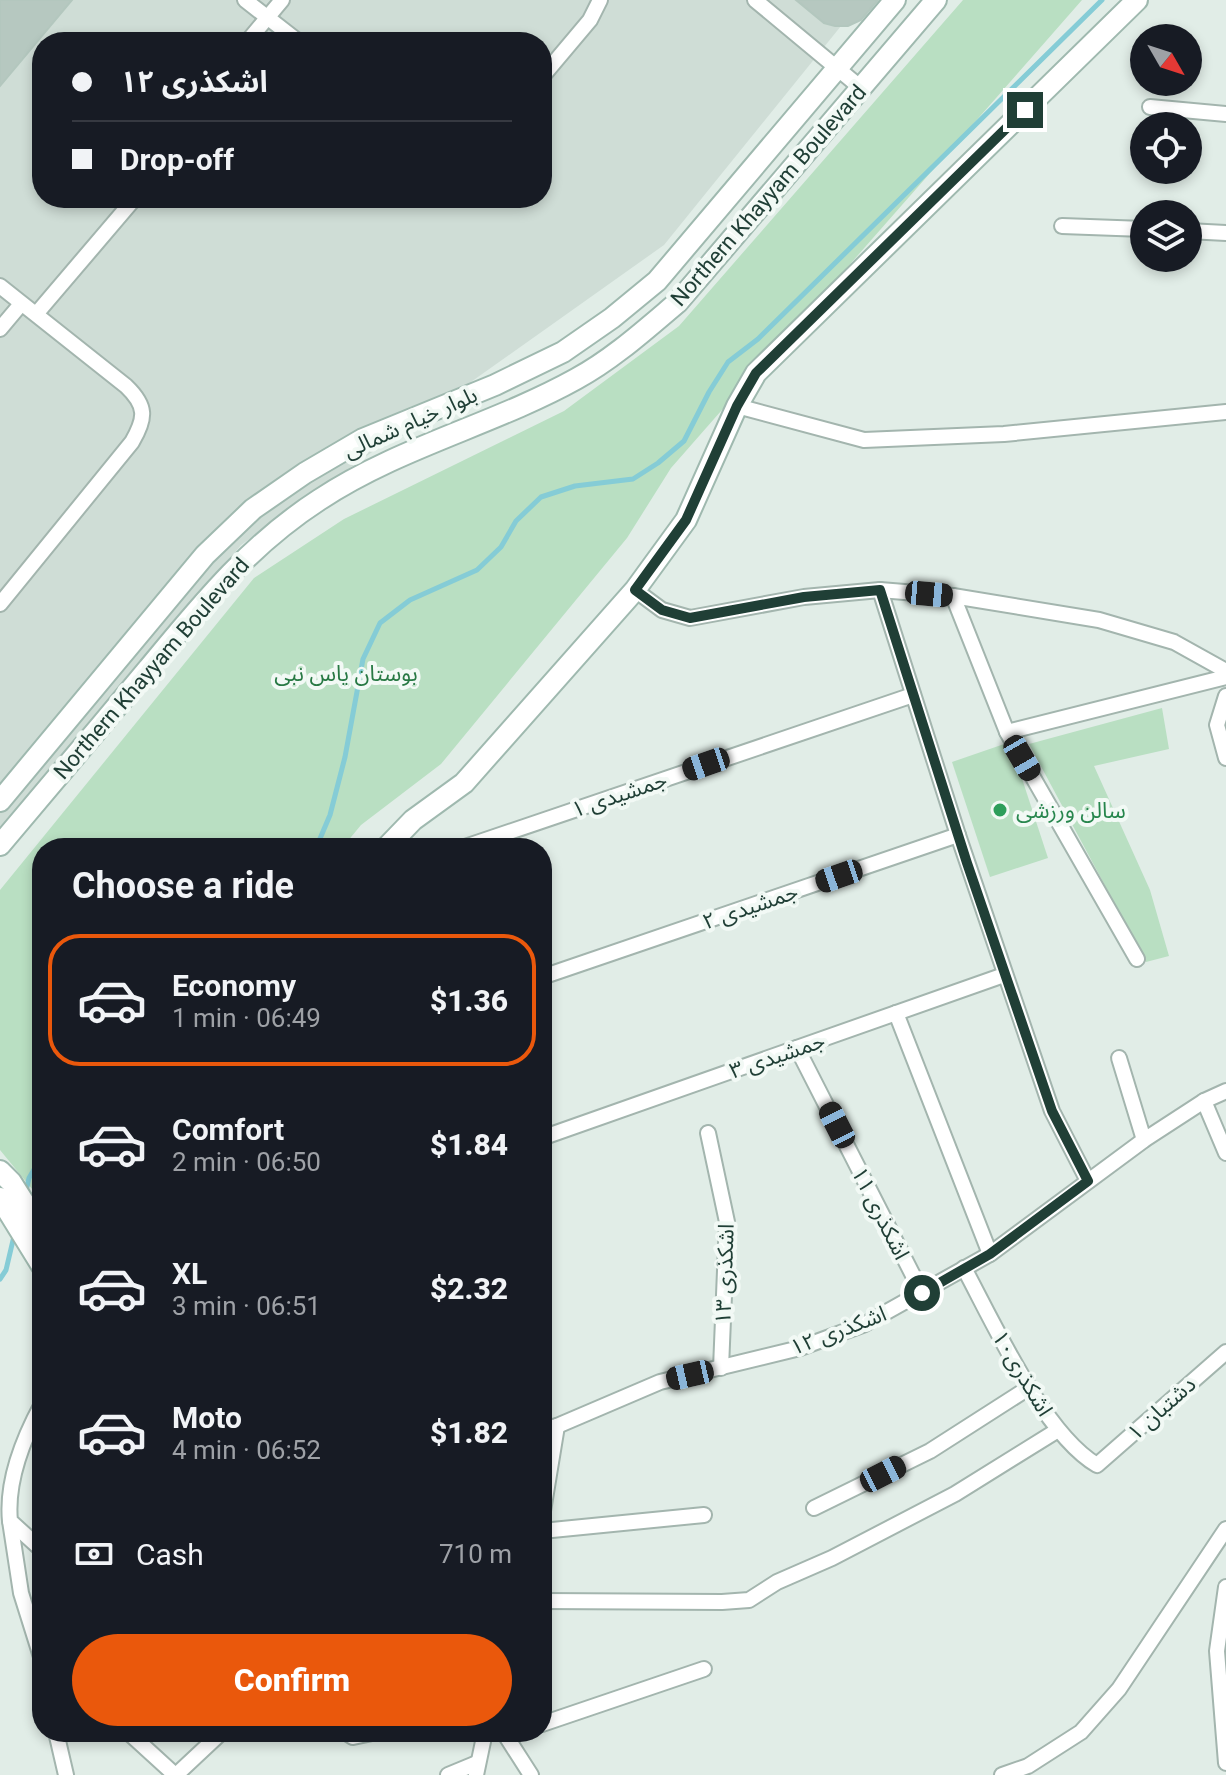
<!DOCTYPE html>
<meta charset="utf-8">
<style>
body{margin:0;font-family:Roboto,"Noto Sans Arabic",sans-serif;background:#20242c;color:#f1f3f6;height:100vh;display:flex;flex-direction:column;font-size:30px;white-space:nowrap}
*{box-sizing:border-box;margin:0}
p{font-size:26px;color:#9ea1a6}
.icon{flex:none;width:44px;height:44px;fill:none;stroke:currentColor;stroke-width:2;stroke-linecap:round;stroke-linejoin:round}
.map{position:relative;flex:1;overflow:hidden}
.details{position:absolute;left:32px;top:838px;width:520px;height:904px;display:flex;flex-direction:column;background:#171b24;border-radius:32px;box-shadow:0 4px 12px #0003}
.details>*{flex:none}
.top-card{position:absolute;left:32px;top:32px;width:520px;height:176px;border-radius:32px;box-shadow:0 4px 12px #0003;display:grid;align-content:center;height:176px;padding:0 40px;background:#171b24}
.needle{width:52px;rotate:129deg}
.buttons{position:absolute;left:1130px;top:24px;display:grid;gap:16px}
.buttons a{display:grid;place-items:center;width:72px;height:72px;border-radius:50%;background:#171b24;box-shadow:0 4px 12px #0003;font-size:40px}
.end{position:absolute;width:36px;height:36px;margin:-18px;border:10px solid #203f36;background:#fff;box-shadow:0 0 0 4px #fff}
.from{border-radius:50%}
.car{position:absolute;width:24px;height:48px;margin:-24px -12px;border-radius:10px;box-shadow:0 0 6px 2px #0007;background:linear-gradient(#222 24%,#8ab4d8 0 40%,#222 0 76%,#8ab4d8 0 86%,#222 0)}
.top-card b{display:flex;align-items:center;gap:28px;height:76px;font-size:30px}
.top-card b+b{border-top:2px solid #363941}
.top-card i{width:20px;height:20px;background:#f1f3f6}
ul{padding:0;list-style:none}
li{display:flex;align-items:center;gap:24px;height:132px;margin:0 16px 12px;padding:0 24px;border:4px solid transparent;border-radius:32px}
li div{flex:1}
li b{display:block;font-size:30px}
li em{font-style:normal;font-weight:800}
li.on{border-color:#ea580c}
li>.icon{width:72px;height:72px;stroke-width:1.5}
h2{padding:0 40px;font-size:36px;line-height:96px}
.pay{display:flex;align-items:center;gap:20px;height:88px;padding:0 40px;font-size:30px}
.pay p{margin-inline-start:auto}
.primary-button{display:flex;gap:16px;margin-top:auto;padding:16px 40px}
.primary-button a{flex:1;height:92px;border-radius:48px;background:#ea580c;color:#fff;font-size:32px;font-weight:800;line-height:92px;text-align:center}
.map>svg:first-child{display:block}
.built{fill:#cfddd6;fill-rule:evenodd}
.green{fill:#b9dfc2}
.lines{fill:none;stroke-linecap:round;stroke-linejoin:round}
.stream{stroke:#85ccd6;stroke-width:5}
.building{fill:#b6c8c0;stroke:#b3c7be;stroke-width:2}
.street-casing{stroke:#a3b5ae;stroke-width:18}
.secondary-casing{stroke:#9fb9af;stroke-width:24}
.street{stroke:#fff;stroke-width:14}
.secondary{stroke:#fff;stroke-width:20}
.route{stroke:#203f36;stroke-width:10}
.leisure-dot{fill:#2e9e5b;stroke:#f2f9f5;stroke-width:3}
.labels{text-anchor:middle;stroke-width:8;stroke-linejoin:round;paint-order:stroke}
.street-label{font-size:22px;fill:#203f36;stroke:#f2f9f5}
.park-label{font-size:22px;fill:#287944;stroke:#f2f9f5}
.leisure-label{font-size:22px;fill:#27864d;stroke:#f2f9f5;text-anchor:start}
</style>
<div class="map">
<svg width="1226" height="1775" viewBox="0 0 1226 1775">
<rect width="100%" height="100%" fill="#e1ede7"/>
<path class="built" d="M0 0H862L664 245 241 545 0 836ZM42 42H542V198H42Z"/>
<g class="green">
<polygon points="963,0 1082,0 671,468 627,538 441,764 361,825 342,848 42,848 42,1201 0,1150 0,890 254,578 344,519 564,411 679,326"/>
<polygon points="1162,708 1169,749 1094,766 1150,890 1169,956 1146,962 1029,744"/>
<polygon points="1010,742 1048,858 990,877 952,762"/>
</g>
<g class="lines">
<g class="stream">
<polyline points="316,848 330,815 345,757 363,659 380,623 410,600 477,570 501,547 516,521 541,497 575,486 633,479 658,463 684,441 709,392 728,362 758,339 1102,0"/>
<polyline points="26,1191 29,1178 42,1156"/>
<polyline points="0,1279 6,1270 14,1236"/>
</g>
</g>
<g class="building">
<polygon points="0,0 72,0 0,86"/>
<polygon points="796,0 878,0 861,20 848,26 835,26 824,23"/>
</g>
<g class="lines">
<g class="street-casing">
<g id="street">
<polyline points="245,0 299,42"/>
<polyline points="755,0 861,88"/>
<polyline points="247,42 282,0"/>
<polyline points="542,77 590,20 600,0"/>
<polyline points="1150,107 1226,114"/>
<polyline points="1062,226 1144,229"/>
<polyline points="1188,231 1226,233"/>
<path d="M0 286 126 386C147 406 146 418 132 442L0 604"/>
<polyline points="37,313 135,198"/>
<polyline points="0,329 21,304"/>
<polyline points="737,406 864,440 1004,434 1226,412"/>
<polyline points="635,590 662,610 690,618 804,597 880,590 953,596 1099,620 1174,642 1226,671"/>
<polyline points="880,590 958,835 1052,1111 1088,1181"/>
<polyline points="953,596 1007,732 1137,959"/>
<polyline points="1226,696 1217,725 1226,758"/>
<polyline points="1007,732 1226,677"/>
<polyline points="462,848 913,695"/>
<polyline points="542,977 958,835"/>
<polyline points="896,1013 990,1254"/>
<polyline points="797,1048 922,1293"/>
<polyline points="1119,1058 1144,1140"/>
<polyline points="1204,1101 1226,1153"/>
<polyline points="708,1133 727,1222 721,1368"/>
<polyline points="550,1135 1004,975"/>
<path d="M964 1268C994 1324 1044 1434 1097 1465L1226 1352"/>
<path d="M42 1404C23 1439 6 1481 10 1521L42 1550"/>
<polyline points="542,1429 557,1426 660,1382 800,1348 865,1324 990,1254 1144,1140 1204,1101 1226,1091"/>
<polyline points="814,1508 930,1451 1030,1387"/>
<polyline points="542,1517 557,1426"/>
<polyline points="10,1521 21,1593 42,1660"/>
<polyline points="542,1531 704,1515"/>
<polyline points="1226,1587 1217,1651 1226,1763"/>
<polyline points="542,1601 722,1602 749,1600 777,1582 832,1558 955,1494 1058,1430"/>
<polyline points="542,1724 704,1669"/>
<polyline points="56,1732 66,1775"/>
<polyline points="128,1732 175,1775"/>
<polyline points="345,1732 353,1737 377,1732"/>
<polyline points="506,1736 531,1775"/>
<polyline points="176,1775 222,1732"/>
<polyline points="448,1775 477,1763"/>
<polyline points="476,1775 485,1732"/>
<polyline points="1002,1775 1028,1766 1081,1732 1119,1689 1226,1529"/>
</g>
</g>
<g class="secondary-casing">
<g id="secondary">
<polyline points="0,801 205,555 253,509 305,473 363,439 495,385 563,352 612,318 657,281 895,0"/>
<path d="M0 845C49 787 99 728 148 669 201 605 248 546 319 500 399 447 493 425 576 379 613 359 646 329 678 302L936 0"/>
<polyline points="386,848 413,820 464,783 635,590 686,520 737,406 756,373 1137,0"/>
<polyline points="0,1171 11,1182 42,1231"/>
<polyline points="0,1198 42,1266"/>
</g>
</g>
<use href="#street" class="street"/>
<use href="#secondary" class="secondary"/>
</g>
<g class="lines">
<polyline class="route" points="922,1293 990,1254 1088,1181 1052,1111 967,863 880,590 804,597 690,618 662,610 635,590 686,520 737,406 756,373 1025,110"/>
</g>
<circle class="leisure-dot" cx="1000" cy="810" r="8"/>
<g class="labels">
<g class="street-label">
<text transform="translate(768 195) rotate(-49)" y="8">Northern Khayyam Boulevard</text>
<text transform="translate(410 422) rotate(-24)" y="8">بلوار خیام شمالی</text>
<text transform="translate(151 668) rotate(-49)" y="8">Northern Khayyam Boulevard</text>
<text transform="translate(619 794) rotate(-19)" y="8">جمشیدی ۱</text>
<text transform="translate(750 906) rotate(-19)" y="8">جمشیدی ۲</text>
<text transform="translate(777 1055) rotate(-19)" y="8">جمشیدی ۳</text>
<text transform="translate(881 1213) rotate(63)" y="8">اشکذری ۱۱</text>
<text transform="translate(724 1274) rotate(-88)" y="8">اشکذری ۱۳</text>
<text transform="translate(838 1330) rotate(-21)" y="8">اشکذری ۱۲</text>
<text transform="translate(1023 1373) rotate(59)" y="8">اشکذری۱۰</text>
<text transform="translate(1161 1408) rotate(-42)" y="8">دشتبان ۱</text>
</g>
<g class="park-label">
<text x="346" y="681">بوستان یاس نبی</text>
</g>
<g class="leisure-label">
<text x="1016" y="818">سالن ورزشی</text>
</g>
</g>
</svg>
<div class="buttons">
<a><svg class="needle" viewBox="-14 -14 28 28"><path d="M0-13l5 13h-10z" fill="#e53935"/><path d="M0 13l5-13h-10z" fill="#9ea1a6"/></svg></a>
<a><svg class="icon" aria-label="locate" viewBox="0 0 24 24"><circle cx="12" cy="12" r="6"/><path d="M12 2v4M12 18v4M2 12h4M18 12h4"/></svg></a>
<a><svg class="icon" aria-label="layers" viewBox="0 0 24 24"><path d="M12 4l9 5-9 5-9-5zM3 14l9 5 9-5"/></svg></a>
</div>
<i class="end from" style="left:922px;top:1293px"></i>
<i class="end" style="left:1025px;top:110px"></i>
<i class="car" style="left:929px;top:594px;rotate:95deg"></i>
<i class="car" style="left:1022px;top:758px;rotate:150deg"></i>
<i class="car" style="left:706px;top:764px;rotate:251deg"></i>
<i class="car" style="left:839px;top:876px;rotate:251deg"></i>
<i class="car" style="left:837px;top:1125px;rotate:333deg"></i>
<i class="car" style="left:690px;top:1375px;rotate:257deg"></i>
<i class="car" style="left:883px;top:1474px;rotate:63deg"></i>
<div class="top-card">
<b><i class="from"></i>اشکذری ۱۲</b>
<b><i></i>Drop-off</b>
</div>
<section class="details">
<h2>Choose a ride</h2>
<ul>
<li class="on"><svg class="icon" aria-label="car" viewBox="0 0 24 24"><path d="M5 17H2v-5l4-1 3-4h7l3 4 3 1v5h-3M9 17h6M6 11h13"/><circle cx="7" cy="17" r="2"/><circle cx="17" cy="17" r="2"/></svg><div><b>Economy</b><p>1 min · 06:49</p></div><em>$1.36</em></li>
<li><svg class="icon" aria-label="car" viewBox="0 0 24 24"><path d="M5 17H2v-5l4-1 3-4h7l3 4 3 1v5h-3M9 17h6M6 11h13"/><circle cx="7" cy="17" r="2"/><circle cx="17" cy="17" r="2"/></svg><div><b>Comfort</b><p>2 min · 06:50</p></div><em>$1.84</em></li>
<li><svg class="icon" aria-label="car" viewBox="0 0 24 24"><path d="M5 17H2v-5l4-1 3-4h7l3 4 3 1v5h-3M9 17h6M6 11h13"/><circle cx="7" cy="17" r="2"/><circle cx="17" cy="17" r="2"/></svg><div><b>XL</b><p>3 min · 06:51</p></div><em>$2.32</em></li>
<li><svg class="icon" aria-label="car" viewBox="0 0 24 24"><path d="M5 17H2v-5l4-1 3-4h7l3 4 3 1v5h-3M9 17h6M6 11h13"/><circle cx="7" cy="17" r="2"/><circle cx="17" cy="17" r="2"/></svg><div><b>Moto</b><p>4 min · 06:52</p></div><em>$1.82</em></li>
</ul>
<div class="pay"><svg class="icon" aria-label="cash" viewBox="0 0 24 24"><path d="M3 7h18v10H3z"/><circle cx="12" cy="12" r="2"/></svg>Cash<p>710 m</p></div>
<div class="primary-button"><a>Confirm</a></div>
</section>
</div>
